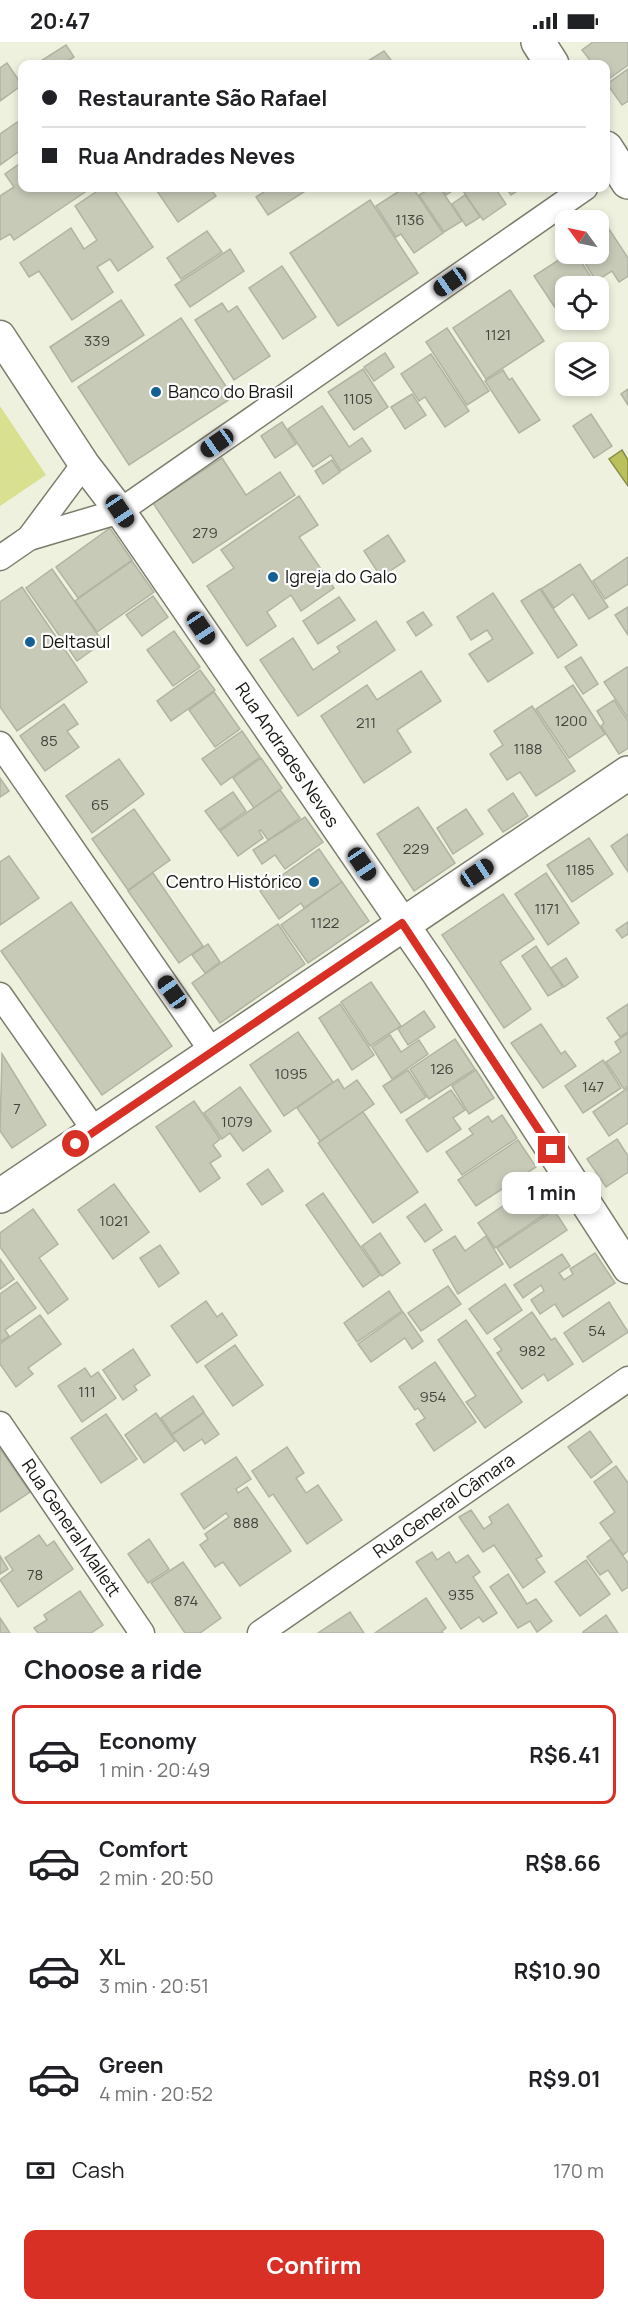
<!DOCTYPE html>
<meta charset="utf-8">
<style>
body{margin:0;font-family:Manrope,sans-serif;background:#f2f2f2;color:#202124;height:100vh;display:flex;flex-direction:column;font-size:22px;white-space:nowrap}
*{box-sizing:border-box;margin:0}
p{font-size:20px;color:#757577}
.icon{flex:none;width:33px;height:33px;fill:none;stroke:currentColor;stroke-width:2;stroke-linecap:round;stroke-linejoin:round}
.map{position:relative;height:1591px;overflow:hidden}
.sheet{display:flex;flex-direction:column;background:#fff;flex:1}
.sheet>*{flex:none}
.banner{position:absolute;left:18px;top:18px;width:592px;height:132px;border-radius:12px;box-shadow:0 3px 9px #0003;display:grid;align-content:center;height:132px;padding:0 24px;background:#fff}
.needle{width:39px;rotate:303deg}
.controls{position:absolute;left:555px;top:168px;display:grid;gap:12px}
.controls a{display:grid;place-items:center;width:54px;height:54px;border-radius:12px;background:#fff;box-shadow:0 3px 9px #0003;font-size:30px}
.end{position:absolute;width:27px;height:27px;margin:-14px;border:8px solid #d93025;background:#fff;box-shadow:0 0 0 3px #fff}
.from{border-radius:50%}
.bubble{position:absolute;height:42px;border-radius:12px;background:#fff;box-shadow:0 3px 9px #0003;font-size:20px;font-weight:700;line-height:42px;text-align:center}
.car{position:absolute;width:18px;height:36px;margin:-18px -9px;border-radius:8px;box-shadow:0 0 4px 2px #0007;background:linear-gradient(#222 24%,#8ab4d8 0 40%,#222 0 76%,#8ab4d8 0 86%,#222 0)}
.banner b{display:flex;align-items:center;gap:21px;height:57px;font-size:22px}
.banner b+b{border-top:2px solid #e0e0e0}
.banner i{width:15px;height:15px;background:#202124}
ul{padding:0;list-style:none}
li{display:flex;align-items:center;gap:18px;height:99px;margin:0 12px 9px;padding:0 12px;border:3px solid transparent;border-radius:12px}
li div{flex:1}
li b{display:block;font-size:22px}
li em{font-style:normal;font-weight:700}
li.selected{border-color:#d93025}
li>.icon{width:54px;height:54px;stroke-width:1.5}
h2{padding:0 24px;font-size:27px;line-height:72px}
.pay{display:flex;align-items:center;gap:15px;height:66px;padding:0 24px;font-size:22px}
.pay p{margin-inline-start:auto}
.action{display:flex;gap:12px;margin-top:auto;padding:12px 24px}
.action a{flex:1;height:69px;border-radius:12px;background:#d93025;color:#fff;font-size:24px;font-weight:700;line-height:69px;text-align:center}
.status{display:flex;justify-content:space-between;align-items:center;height:42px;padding:0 30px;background:#fff;direction:ltr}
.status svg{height:16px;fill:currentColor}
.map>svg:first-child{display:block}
.green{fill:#d9e08f}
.water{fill:#bac15c;stroke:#898e46;stroke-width:1.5}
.building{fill:#c8cab8;stroke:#b1b4a2;stroke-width:1.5}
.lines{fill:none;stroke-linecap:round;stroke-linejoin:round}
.minor-casing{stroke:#7b7d6c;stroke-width:27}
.tertiary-casing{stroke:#7b7d6c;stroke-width:33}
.secondary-casing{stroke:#7b7d6c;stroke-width:36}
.minor{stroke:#fff;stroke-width:24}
.tertiary{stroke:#fff;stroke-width:30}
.secondary{stroke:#fff;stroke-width:33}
.route{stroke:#d93025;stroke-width:8}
.poi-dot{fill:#136194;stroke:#fff;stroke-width:2}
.labels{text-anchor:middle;stroke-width:4.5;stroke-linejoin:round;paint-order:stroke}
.number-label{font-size:15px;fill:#44443c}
.poi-label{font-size:18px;fill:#181812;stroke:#fff;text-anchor:start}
.street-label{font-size:18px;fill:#181812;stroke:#fff}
</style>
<div class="status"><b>20:47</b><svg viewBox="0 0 49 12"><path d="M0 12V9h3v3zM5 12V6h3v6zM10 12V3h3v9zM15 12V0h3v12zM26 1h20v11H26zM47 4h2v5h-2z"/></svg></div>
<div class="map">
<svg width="628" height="1591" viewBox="0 0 628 1591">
<rect width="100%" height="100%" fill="#eff1df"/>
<polygon class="green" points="0,364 46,433 0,464"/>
<polygon class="water" points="622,408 628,418 628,444 609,417"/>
<g class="building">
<polygon points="593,0 628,0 628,23 606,39 606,22 593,22 582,8"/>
<polygon points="66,3 74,15 63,22 36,22"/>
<polygon points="384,9 394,22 363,22"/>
<polygon points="7,21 22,43 0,59 0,26"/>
<polygon points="628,27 628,59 622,63 607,42"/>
<polygon points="22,77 22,107 0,123 0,92"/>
<polygon points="22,120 22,146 91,146 14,198 10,192 0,198 0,154 14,145 5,132"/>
<polygon points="102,146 113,146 153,205 118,229 110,217 97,225 113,250 72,278 39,229 29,235 20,221 71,186 84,207 97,198 75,164"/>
<polygon points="155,146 210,146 216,154 178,180"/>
<polygon points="270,146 310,146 268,173 256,155"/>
<polygon points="404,146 413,146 443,191 414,211 401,192 396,195 376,164"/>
<polygon points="431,146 440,146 462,179 444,190 419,153"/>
<polygon points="441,146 457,146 446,153"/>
<polygon points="461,146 495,146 506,162 483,178"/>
<polygon points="506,146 522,146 511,153"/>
<polygon points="465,153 480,175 466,184 452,162"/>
<polygon points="370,158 418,231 338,284 290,211"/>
<polygon points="605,181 628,216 628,234 619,240 612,229 596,239 580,213 598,212 598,185"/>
<polygon points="207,189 222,210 181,237 167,216"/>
<polygon points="230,207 244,229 190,265 175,243"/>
<polygon points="568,212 576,212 597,244 566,244 566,265 558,270 534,234"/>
<polygon points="282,224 316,275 283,297 249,246"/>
<polygon points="510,248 544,299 486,337 453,286"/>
<polygon points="121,258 144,293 72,340 50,305"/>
<polygon points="222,261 228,270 237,264 270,314 234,338 195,278"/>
<polygon points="181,276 233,355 129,423 78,345"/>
<polygon points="447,286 489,349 467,363 426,300"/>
<polygon points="385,311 394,325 374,339 364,325"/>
<polygon points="431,312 469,369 445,385 425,355 419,359 401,332"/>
<polygon points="363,327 388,365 354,388 328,350"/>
<polygon points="503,328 509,338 512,336 540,378 519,391 485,339"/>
<polygon points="628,347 628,363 621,352"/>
<polygon points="412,352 426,373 405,387 391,365"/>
<polygon points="322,364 349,405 362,396 371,409 341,429 331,413 313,425 288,387"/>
<polygon points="591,372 612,404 594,416 573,384"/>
<polygon points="282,380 296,402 275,416 261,394"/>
<polygon points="222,416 246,453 280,430 295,453 193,521 153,461"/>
<polygon points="332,418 340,430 323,442 315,429"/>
<polygon points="299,454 318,483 299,495 334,546 301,569 291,553 267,570 276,584 247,604 207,544 234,526 221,508"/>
<polygon points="110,486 132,518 78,556 56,525"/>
<polygon points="388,493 405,519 381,535 364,509"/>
<polygon points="628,515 628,542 605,557 593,539"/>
<polygon points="132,519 154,550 97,590 75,559"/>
<polygon points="580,522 608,565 589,577 573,552 554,566 541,547"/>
<polygon points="52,527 103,600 77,619 26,546"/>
<polygon points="22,545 87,640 17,689 0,665 0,560"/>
<polygon points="540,547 577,603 558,616 521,559"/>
<polygon points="493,551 533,611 488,640 469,612 493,597 487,588 471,598 457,575"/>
<polygon points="153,554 168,575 142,594 126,573"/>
<polygon points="339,555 355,578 318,602 303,579"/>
<polygon points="628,565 628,593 615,573"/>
<polygon points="423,570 432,583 416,594 407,580"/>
<polygon points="376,579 395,608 298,674 260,618 293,596 313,628 340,610 337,605"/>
<polygon points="174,589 200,625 173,644 147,608"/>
<polygon points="581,615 598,642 583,652 565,625"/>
<polygon points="627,625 628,627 628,676 604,640"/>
<polygon points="200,628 215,648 171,679 157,659"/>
<polygon points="421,629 441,659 397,688 411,710 364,741 321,674 367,643 377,658"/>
<polygon points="573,643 605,692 569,716 536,667"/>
<polygon points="214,650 240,687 215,705 189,668"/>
<polygon points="614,658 628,679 628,706 619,712 601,684 604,681 597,669"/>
<polygon points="64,662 78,682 67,689 79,705 45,729 20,694"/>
<polygon points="532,664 575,729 536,754 520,730 507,738 490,712 503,703 494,689"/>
<polygon points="242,689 260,715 221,743 202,717"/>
<polygon points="261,716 282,746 254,766 233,736"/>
<polygon points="119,717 144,752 92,791 66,754"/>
<polygon points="0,736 9,749 0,755"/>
<polygon points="280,748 300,776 268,798 261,788 259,789 263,796 238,814 220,789"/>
<polygon points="233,750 246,769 219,788 205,769"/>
<polygon points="513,751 528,774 503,790 488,768"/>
<polygon points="418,765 455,821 414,849 377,792"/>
<polygon points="134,767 170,818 128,848 92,797"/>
<polygon points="466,767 483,792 453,812 437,786"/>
<polygon points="305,775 323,800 285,827 275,813 262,822 253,808"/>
<polygon points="628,792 628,830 611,804"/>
<polygon points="589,796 613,832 572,860 547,823"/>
<polygon points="319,807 342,840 304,866 301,861 279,877 260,849"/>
<polygon points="9,814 39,856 0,883 0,820"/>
<polygon points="153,831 203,904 179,921 128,849"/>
<polygon points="546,831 579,881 548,903 515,852"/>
<polygon points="342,840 369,879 308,921 281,883"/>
<polygon points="503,852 534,897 500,920 531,967 504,986 442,893"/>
<polygon points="71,860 172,1004 102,1053 1,909"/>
<polygon points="628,880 628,892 622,896 616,888"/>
<polygon points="278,882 305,922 220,981 192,941"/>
<polygon points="208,902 220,920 205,931 192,913"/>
<polygon points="536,904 563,945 548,954 522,914"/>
<polygon points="566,916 578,935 564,945 551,926"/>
<polygon points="371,940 401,984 370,1004 341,960"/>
<polygon points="340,962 374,1013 352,1028 319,976"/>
<polygon points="628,962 628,990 620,995 607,976"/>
<polygon points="424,969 435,985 408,1003 398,987"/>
<polygon points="541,982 561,1012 565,1009 576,1024 543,1046 511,1001"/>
<polygon points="298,990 333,1040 284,1074 250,1023"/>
<polygon points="628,991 628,1044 624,1047 606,1020 621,1010 615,1000"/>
<polygon points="390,993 401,1010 419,998 428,1012 392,1037 372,1005"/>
<polygon points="455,997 475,1027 429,1057 410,1027"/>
<polygon points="2,1012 46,1083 12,1106 0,1089"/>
<polygon points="603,1018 621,1046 583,1071 565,1044"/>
<polygon points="408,1028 426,1055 401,1071 383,1044"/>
<polygon points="476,1028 494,1056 469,1072 452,1044"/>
<polygon points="338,1037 344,1047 357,1038 374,1062 320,1099 297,1066"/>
<polygon points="240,1045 271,1089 243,1109 230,1091 222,1097 204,1071"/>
<polygon points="628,1046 628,1081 609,1094 593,1070"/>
<polygon points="451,1048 465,1068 453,1076 461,1087 427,1110 406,1078"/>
<polygon points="194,1059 220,1097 213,1103 221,1114 210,1121 220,1136 200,1150 156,1085"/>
<polygon points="363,1070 418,1150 373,1181 318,1101"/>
<polygon points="502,1073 517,1096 462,1133 446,1110 473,1092 469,1087 488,1074 492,1080"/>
<polygon points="617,1097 628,1114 628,1130 606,1145 587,1117"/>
<polygon points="518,1098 536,1125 476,1164 458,1138"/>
<polygon points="268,1127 283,1149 262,1163 247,1142"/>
<polygon points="544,1136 561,1161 495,1206 478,1181"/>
<polygon points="114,1142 149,1190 113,1217 78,1168"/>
<polygon points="323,1151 380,1233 363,1245 306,1163"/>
<polygon points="425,1162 442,1188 425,1200 407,1175"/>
<polygon points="33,1167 58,1202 39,1216 68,1257 48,1272 0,1205 0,1191"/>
<polygon points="554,1168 567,1188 510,1226 497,1206"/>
<polygon points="380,1191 400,1221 382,1234 362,1204"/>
<polygon points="455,1194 465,1209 486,1194 503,1222 458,1252 433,1208"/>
<polygon points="160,1203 179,1231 159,1245 140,1216"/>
<polygon points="595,1211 615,1241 563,1275 555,1262 540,1272 531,1258 544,1249 541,1243 523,1256 514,1243 562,1212 570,1224 559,1231 564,1238 573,1232 570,1227"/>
<polygon points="0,1217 14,1237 0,1247"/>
<polygon points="17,1240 36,1266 5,1288 9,1294 0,1300 0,1252"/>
<polygon points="505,1242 522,1268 487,1292 469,1267"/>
<polygon points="448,1244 461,1262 421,1289 408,1271"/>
<polygon points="389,1249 402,1269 357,1300 344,1281"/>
<polygon points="206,1259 217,1275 222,1271 237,1293 197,1321 171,1284"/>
<polygon points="609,1260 628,1290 583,1320 564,1291"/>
<polygon points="403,1270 423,1299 412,1307 405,1296 371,1320 358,1302"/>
<polygon points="532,1270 551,1298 555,1296 573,1322 548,1339 544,1332 522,1347 497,1311 502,1308 494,1297"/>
<polygon points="40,1273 61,1302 28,1326 33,1332 16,1345 0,1322 0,1302"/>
<polygon points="466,1278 522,1360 485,1386 466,1360 476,1354 438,1298"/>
<polygon points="235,1303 263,1343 233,1364 205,1324"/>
<polygon points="133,1307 150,1333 134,1344 137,1348 123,1358 103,1328"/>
<polygon points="435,1320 476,1380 434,1409 416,1382 425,1376 418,1366 415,1368 399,1345"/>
<polygon points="85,1326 91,1335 98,1330 116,1356 82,1380 58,1344"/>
<polygon points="193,1354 204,1370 172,1392 161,1376"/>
<polygon points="156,1371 175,1399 144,1421 125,1393"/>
<polygon points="204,1371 219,1392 205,1402 202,1397 184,1409 172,1393"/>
<polygon points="106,1372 137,1417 101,1441 71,1396"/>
<polygon points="590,1389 612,1420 591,1436 568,1405"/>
<polygon points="287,1405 304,1431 296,1436 306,1451 318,1443 342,1478 307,1502 273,1452 269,1455 252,1429"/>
<polygon points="0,1407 30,1450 0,1470"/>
<polygon points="236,1415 251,1437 236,1447 238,1451 247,1445 291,1509 240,1544 223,1520 215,1525 200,1503 208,1497 205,1492 229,1475 226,1471 204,1487 181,1452"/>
<polygon points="616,1424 628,1441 628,1509 623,1513 600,1481 615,1470 594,1440"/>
<polygon points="508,1462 542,1514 536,1517 545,1530 523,1546 494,1503 483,1510 459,1475 471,1468 484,1487 492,1481 489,1475"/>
<polygon points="39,1493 47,1504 54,1499 73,1527 18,1565 0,1538 13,1528 5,1516"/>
<polygon points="149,1497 169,1527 148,1541 128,1512"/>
<polygon points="611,1497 628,1521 628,1545 622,1549 608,1528 600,1533 587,1515"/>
<polygon points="432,1510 437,1518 449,1510 456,1521 468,1513 480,1530 473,1535 497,1571 483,1580 479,1575 461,1587 416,1520"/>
<polygon points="0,1514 8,1527 0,1532"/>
<polygon points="586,1518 610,1552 580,1574 555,1540"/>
<polygon points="183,1520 221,1576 200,1591 185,1591 151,1541"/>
<polygon points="508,1532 527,1562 536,1557 552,1579 537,1590 530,1579 518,1586 490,1545"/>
<polygon points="80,1549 103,1583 91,1591 38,1591 34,1586 47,1578 44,1573"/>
<polygon points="426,1556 446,1586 442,1589 443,1591 375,1591"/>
<polygon points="350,1570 364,1591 318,1591"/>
<polygon points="606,1573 618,1591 583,1591 583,1590"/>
<polygon points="0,1576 10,1591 0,1591"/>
</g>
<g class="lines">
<g class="minor-casing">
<g id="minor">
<polyline points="29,496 84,422"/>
<polyline points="0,516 29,496 120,469 585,146"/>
<polyline points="0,702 213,1011"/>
<polyline points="0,953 95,1089"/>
<polyline points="0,1382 142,1591"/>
<polyline points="260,1591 628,1337"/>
</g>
</g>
<g class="tertiary-casing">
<polyline id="tertiary" points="0,294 84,422 120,469 437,931 628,1226"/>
</g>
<g class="secondary-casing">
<g id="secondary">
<polyline points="538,0 552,22"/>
<polyline points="606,106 628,140"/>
<polyline points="0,1154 628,731"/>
</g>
</g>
<use href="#minor" class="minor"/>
<use href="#tertiary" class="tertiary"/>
<use href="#secondary" class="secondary"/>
</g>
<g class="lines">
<polyline class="route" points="76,1102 402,881 552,1108"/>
</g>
<g class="poi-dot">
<circle cx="156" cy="350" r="6"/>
<circle cx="273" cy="535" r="6"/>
<circle cx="30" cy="600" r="6"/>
<circle cx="314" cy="840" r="6"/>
</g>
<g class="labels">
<g class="number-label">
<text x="410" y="183">1136</text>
<text x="498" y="298">1121</text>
<text x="97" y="304">339</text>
<text x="358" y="362">1105</text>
<text x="205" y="496">279</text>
<text x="571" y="684">1200</text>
<text x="366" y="686">211</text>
<text x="49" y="704">85</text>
<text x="528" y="712">1188</text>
<text x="100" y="768">65</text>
<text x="416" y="812">229</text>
<text x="580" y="833">1185</text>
<text x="547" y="872">1171</text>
<text x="325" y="886">1122</text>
<text x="442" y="1032">126</text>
<text x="291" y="1037">1095</text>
<text x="593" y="1050">147</text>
<text x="17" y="1072">7</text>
<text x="237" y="1085">1079</text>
<text x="114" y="1184">1021</text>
<text x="597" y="1294">54</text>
<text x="532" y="1314">982</text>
<text x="87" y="1355">111</text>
<text x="433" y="1360">954</text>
<text x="246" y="1486">888</text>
<text x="35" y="1538">78</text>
<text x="461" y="1558">935</text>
<text x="186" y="1564">874</text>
</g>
<g class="poi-label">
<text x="168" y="356">Banco do Brasil</text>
<text x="285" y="541">Igreja do Galo</text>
<text x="42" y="606">Deltasul</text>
<text x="302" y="846" text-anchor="end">Centro Histórico</text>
</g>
<g class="street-label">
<text transform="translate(287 713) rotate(56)" y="6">Rua Andrades Neves</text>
<text transform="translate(444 1464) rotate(-35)" y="6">Rua General Câmara</text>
<text transform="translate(71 1486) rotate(56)" y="6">Rua General Mallett</text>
</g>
</g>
</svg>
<div class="controls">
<a><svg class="needle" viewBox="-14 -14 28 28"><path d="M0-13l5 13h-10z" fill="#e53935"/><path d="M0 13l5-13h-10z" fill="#757577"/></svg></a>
<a><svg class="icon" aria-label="locate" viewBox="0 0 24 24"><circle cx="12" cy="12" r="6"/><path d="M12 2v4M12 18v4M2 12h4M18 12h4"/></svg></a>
<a><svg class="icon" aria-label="layers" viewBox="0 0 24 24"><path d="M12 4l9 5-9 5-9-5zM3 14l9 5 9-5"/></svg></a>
</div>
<i class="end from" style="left:76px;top:1102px"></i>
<i class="end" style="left:552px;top:1108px"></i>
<div class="bubble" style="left:502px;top:1130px;width:99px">1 min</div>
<i class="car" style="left:450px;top:240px;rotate:235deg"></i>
<i class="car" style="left:217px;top:401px;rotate:235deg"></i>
<i class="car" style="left:120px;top:469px;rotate:146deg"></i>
<i class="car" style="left:201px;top:586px;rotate:146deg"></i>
<i class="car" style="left:362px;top:822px;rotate:146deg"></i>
<i class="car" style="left:477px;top:831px;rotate:56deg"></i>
<i class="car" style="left:172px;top:950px;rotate:325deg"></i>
<div class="banner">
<b><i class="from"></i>Restaurante São Rafael</b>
<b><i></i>Rua Andrades Neves</b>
</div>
</div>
<section class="sheet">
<h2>Choose a ride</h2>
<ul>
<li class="selected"><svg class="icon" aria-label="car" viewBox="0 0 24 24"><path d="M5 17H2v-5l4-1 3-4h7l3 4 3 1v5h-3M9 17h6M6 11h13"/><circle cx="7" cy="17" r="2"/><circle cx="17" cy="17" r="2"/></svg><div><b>Economy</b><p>1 min · 20:49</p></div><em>R$6.41</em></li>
<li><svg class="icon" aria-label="car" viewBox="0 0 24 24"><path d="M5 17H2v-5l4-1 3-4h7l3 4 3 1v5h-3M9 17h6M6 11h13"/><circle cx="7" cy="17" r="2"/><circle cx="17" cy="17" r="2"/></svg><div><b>Comfort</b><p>2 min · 20:50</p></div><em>R$8.66</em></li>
<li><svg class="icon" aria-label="car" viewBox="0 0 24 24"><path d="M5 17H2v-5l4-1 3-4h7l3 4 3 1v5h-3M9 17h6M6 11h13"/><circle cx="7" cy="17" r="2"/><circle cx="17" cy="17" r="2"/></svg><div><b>XL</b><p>3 min · 20:51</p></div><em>R$10.90</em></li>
<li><svg class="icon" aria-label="car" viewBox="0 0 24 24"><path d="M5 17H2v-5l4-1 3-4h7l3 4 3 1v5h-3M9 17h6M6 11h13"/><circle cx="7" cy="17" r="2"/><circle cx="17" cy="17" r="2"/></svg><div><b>Green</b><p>4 min · 20:52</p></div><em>R$9.01</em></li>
</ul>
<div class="pay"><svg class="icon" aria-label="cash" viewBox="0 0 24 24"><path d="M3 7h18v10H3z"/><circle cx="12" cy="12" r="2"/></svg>Cash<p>170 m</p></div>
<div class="action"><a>Confirm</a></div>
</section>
